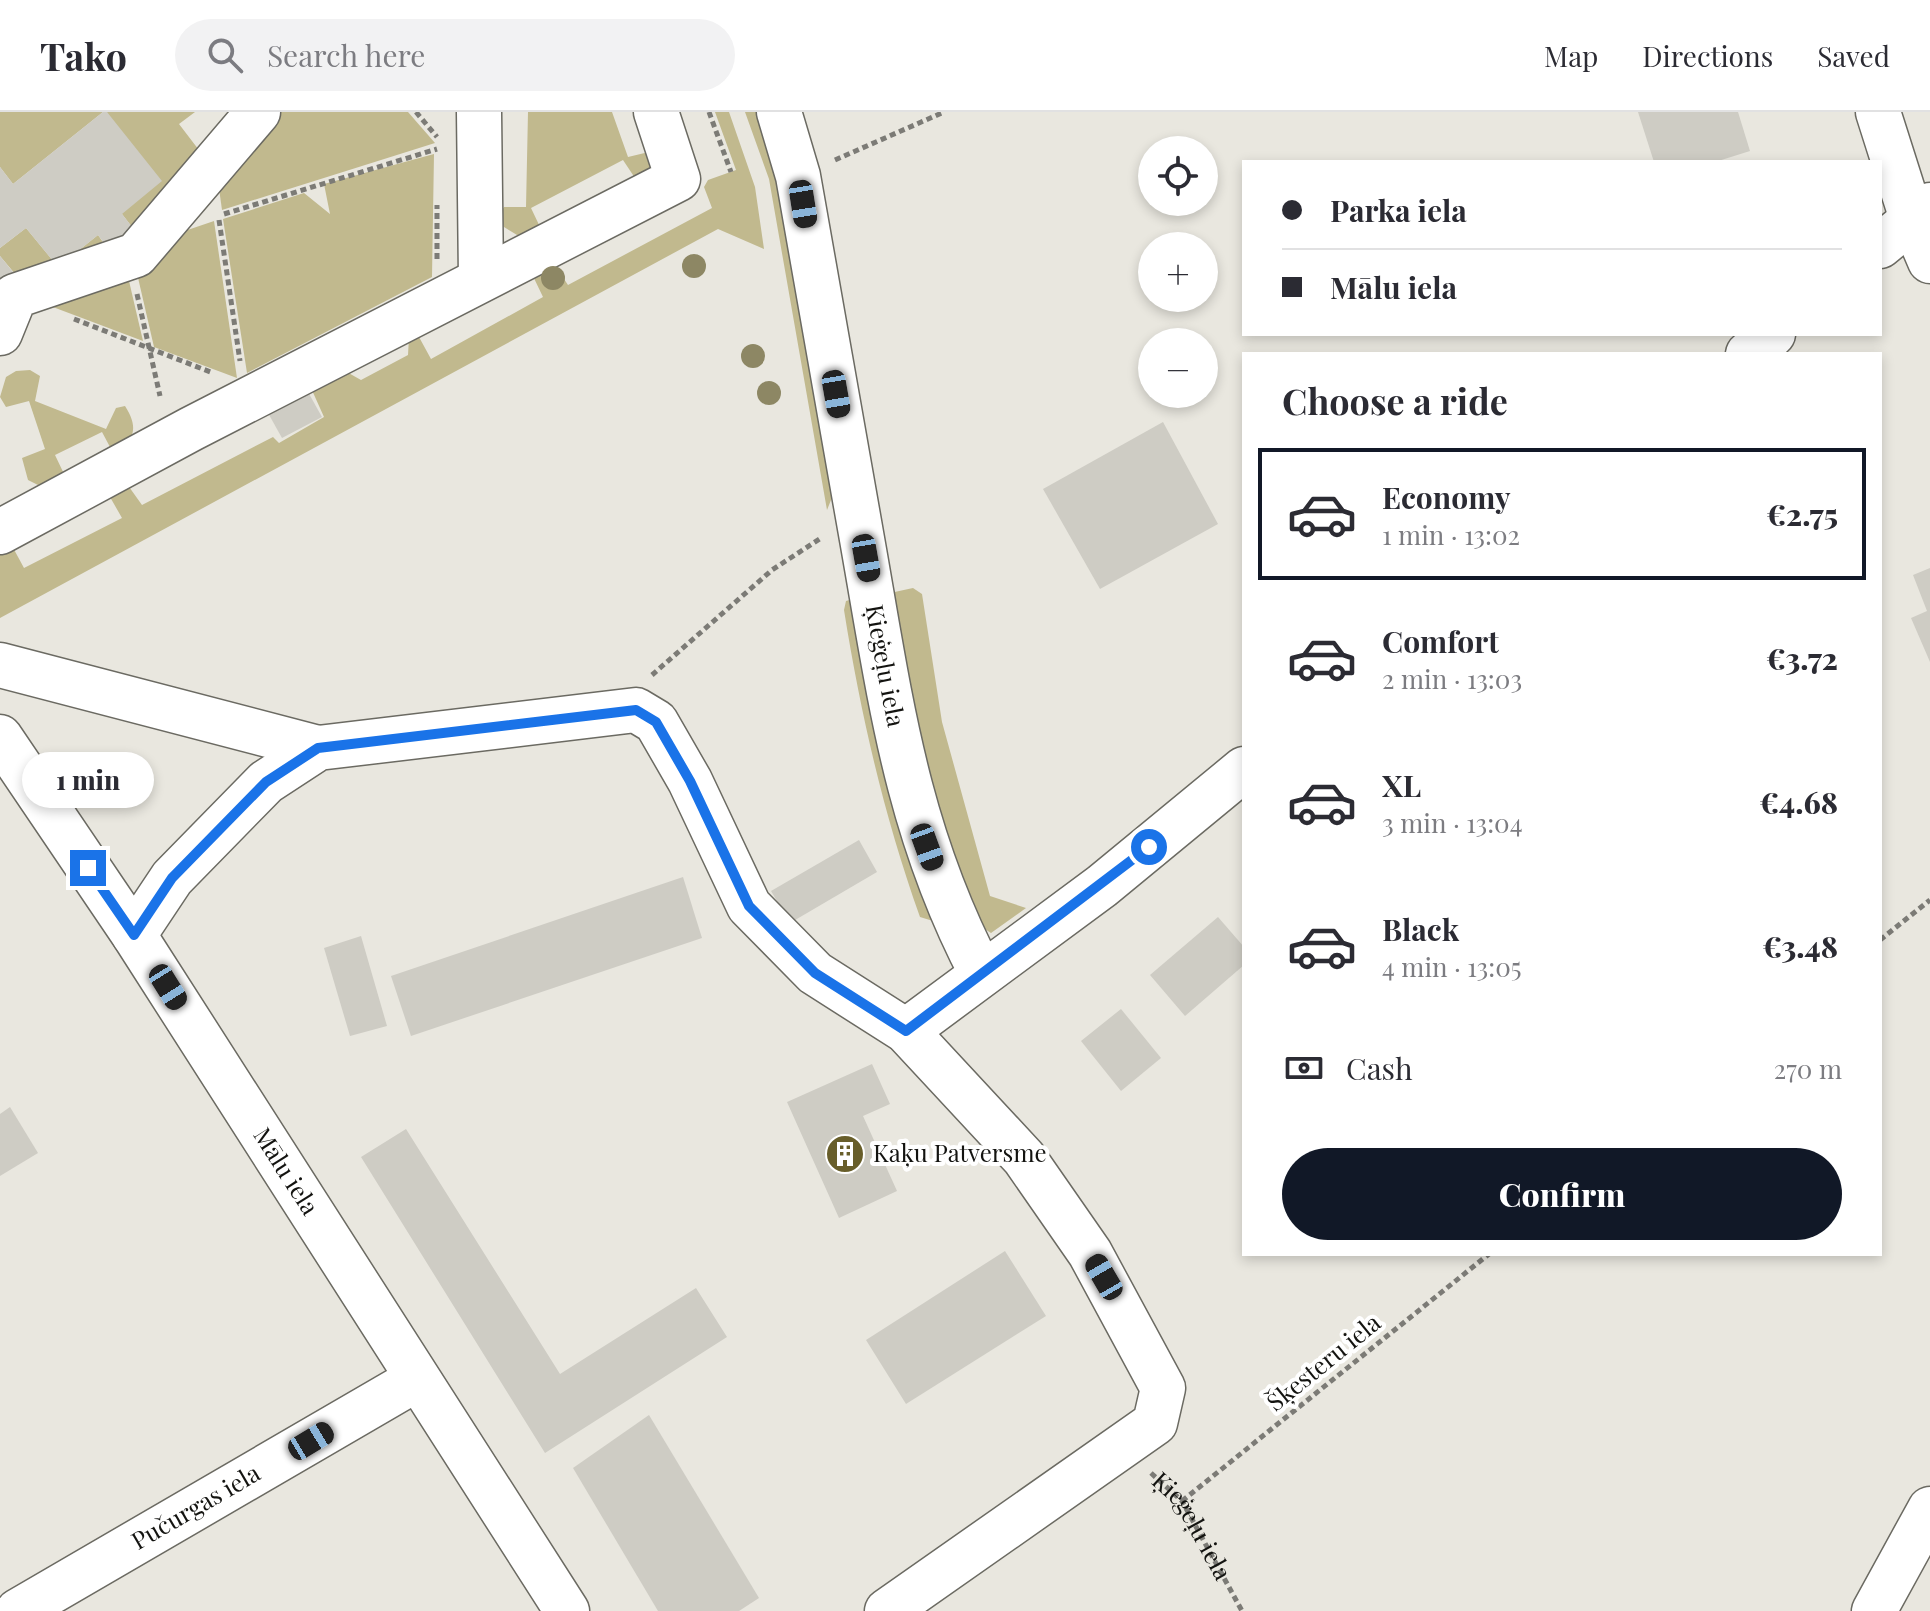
<!DOCTYPE html>
<meta charset="utf-8">
<style>
body{margin:0;font-family:"Playfair Display",serif;background:#f2f2f3;color:#2b2b33;height:100vh;display:flex;flex-direction:column;font-size:30px;white-space:nowrap}
*{box-sizing:border-box;margin:0}
p{font-size:26px;color:#7c7c81}
.icon{flex:none;width:44px;height:44px;fill:none;stroke:currentColor;stroke-width:2;stroke-linecap:round;stroke-linejoin:round}
.map{position:relative;flex:1;overflow:hidden}
.side{position:absolute;left:1242px;top:240px;width:640px;height:904px;display:flex;flex-direction:column;background:#fff;border-radius:0px;box-shadow:0 4px 12px #0003}
.side>*{flex:none}
.hud{position:absolute;left:1242px;top:48px;width:640px;height:176px;border-radius:0px;box-shadow:0 4px 12px #0003;display:grid;align-content:center;height:176px;padding:0 40px;background:#fff}
.controls{position:absolute;left:1138px;top:24px;display:grid;gap:16px}
.controls a{display:grid;place-items:center;width:80px;height:80px;border-radius:50%;background:#fff;box-shadow:0 4px 12px #0003;font-size:40px}
.end{position:absolute;width:36px;height:36px;margin:-18px;border:10px solid #1a73e8;background:#fff;box-shadow:0 0 0 4px #fff}
.from{border-radius:50%}
.bubble{position:absolute;height:56px;border-radius:28px;background:#fff;box-shadow:0 4px 12px #0003;font-size:26px;font-weight:800;line-height:56px;text-align:center}
.car{position:absolute;width:24px;height:48px;margin:-24px -12px;border-radius:10px;box-shadow:0 0 6px 2px #0007;background:linear-gradient(#222 24%,#8ab4d8 0 40%,#222 0 76%,#8ab4d8 0 86%,#222 0)}
.hud b{display:flex;align-items:center;gap:28px;height:76px;font-size:30px}
.hud b+b{border-top:2px solid #e1e1e2}
.hud i{width:20px;height:20px;background:#2b2b33}
ul{padding:0;list-style:none}
li{display:flex;align-items:center;gap:24px;height:132px;margin:0 16px 12px;padding:0 24px;border:4px solid transparent;border-radius:0px}
li div{flex:1}
li b{display:block;font-size:30px}
li em{font-style:normal;font-weight:800}
li.on{border-color:#111827}
li>.icon{width:72px;height:72px;stroke-width:1.5}
h2{padding:0 40px;font-size:36px;line-height:96px}
.pay{display:flex;align-items:center;gap:20px;height:88px;padding:0 40px;font-size:30px}
.pay p{margin-inline-start:auto}
.button{display:flex;gap:16px;margin-top:auto;padding:16px 40px}
.button a{flex:1;height:92px;border-radius:48px;background:#111827;color:#fff;font-size:32px;font-weight:800;line-height:92px;text-align:center}
header{display:flex;align-items:center;gap:48px;box-sizing:border-box;height:112px;padding:0 40px;background:#fff;border-bottom:2px solid #e1e1e2}
header strong{font-size:38px}
nav{display:flex;gap:44px;margin-inline-start:auto;font-size:28px}
.search{width:560px;height:72px;background:#f2f2f3;display:flex;align-items:center;gap:20px;box-sizing:border-box;padding:0 28px;border-radius:44px;color:#7c7c81;font-size:30px}
.map>svg:first-child{display:block}
.green{fill:#c1b98e}
.building{fill:#ceccc4}
.lines{fill:none;stroke-linecap:round;stroke-linejoin:round}
.minor-casing{stroke:#6b6a62;stroke-width:47}
.path{stroke:#7c7b76;stroke-width:5;stroke-dasharray:6 4;stroke-linecap:butt}
.minor{stroke:#fff;stroke-width:44}
.tree{fill:#8d8764}
.route{stroke:#1a73e8;stroke-width:10}
.labels{text-anchor:middle;stroke-width:8;stroke-linejoin:round;paint-order:stroke}
.street-label{font-size:24px;fill:#131310;stroke:#fff}
.poi-label{font-size:24px;fill:#131310;stroke:#fff;text-anchor:start}
</style>
<header>
<strong>Tako</strong>
<div class="search"><svg class="icon" aria-label="search" viewBox="0 0 24 24"><circle cx="10" cy="10" r="6"/><path d="M15 15l6 6"/></svg>Search here</div>
<nav><a>Map</a><a>Directions</a><a>Saved</a></nav>
</header>
<div class="map">
<svg width="1930" height="1499" viewBox="0 0 1930 1499">
<rect width="100%" height="100%" fill="#e9e7df"/>
<g class="green">
<polygon points="0,0 103,0 13,72 0,55"/>
<polygon points="107,0 195,0 179,12 205,46 142,128 122,102"/>
<polygon points="270,0 408,0 435,31 222,98 218,69"/>
<polygon points="528,0 612,0 628,45 653,39 652,60 635,66 623,48 531,96 541,117 522,126 504,115 500,102 504,95 526,95"/>
<polygon points="715,0 729,0 755,75 764,137 718,117 0,506 0,438 11,432 24,456 122,406 110,385 127,372 142,393 273,325 279,331 324,305 311,276 345,259 361,268 408,243 409,225 419,225 431,247 543,185 531,160 552,149 568,173 712,96 704,75 708,68 736,58"/>
<polygon points="745,0 757,0 783,75 835,378 827,398 769,67"/>
<polygon points="434,42 432,165 247,261 223,107 304,81 330,102 324,72"/>
<polygon points="214,109 237,266 154,235 136,157 164,126"/>
<polygon points="26,116 58,155 98,123 107,136 95,146 21,169 0,144 0,136"/>
<polygon points="126,156 143,229 29,186"/>
<path d="M30 258 40 264 35 289 106 317 116 296 125 294C137 313 137 326 117 339L110 335 102 320 55 343 65 364 40 374 28 368 22 346 45 337 29 289 6 295 0 285 6 265 16 259Z"/>
<polygon points="913,476 922,482 942,610 990,784 1026,796 991,821 974,810 941,719 914,613 890,481"/>
<path d="M853 487 902 721 933 809 920 805C884 704 861 604 844 498L846 489Z"/>
</g>
<g class="building">
<polygon points="103,0 107,0 162,69 122,102 142,128 117,148 98,123 58,155 26,116 0,136 0,55 13,72"/>
<polygon points="1638,0 1738,0 1750,39 1715,50 1654,50"/>
<polygon points="0,144 17,165 0,179"/>
<polygon points="308,280 322,305 282,326 268,301"/>
<polygon points="1163,310 1218,412 1100,477 1043,377"/>
<polygon points="1930,456 1930,550 1911,506 1927,499 1913,463"/>
<polygon points="859,728 877,760 790,811 771,779"/>
<polygon points="683,765 702,826 411,924 391,864"/>
<polygon points="1218,805 1244,835 1244,853 1185,904 1150,863"/>
<polygon points="361,824 387,914 350,924 324,836"/>
<polygon points="1121,897 1161,946 1121,979 1081,929"/>
<polygon points="872,952 890,992 863,1004 897,1079 839,1106 787,990"/>
<polygon points="10,995 38,1041 0,1064 0,1002"/>
<polygon points="406,1017 560,1262 696,1176 727,1225 545,1341 361,1045"/>
<polygon points="1005,1139 1046,1204 906,1292 866,1228"/>
<polygon points="649,1303 759,1486 739,1499 658,1499 573,1356"/>
</g>
<g class="lines">
<g class="minor-casing">
<g id="minor">
<polyline points="479,0 481,167"/>
<path id="s2" d="M779 0 798 64C819 185 841 306 862 427 890 585 906 718 982 862"/>
<polyline points="1878,0 1912,107 1930,149"/>
<polyline points="1880,134 1930,93"/>
<polyline points="0,221 15,184 136,143 258,0"/>
<polyline points="1748,242 1773,222"/>
<polyline points="0,420 191,317 678,67 656,0"/>
<polyline points="0,553 318,636"/>
<path id="s3" d="M0 625 134 823 567 1499"/>
<polyline points="134,823 172,766 266,670 318,636 636,598 656,610 690,669 749,794 815,861 906,919 1024,1046 1090,1141 1163,1276 1155,1311 887,1499"/>
<polyline points="906,919 1102,774 1244,657"/>
<path id="s4" d="M18 1499 417 1267"/>
<polyline points="1874,1499 1930,1397"/>
</g>
</g>
<g class="path">
<polyline points="416,0 437,25"/>
<polyline points="709,0 731,60"/>
<polyline points="835,48 944,0"/>
<polyline points="224,102 437,37"/>
<polyline points="219,108 240,249"/>
<polyline points="437,147 437,93"/>
<polyline points="137,182 160,284"/>
<polyline points="74,207 213,261"/>
<polyline points="652,563 772,458 821,426"/>
<polyline points="1880,828 1930,788"/>
<path id="s1" d="M1151 1361 1182 1389 1242 1499"/>
<polyline points="1182,1389 1489,1142"/>
</g>
<use href="#minor" class="minor"/>
</g>
<g class="tree">
<circle cx="694" cy="154" r="12"/>
<circle cx="553" cy="166" r="12"/>
<circle cx="753" cy="244" r="12"/>
<circle cx="769" cy="281" r="12"/>
</g>
<g class="lines">
<polyline class="route" points="88,756 134,823 172,766 266,670 318,636 636,598 656,610 690,669 749,794 815,861 906,919 1149,735"/>
</g>
<defs>
<g id="building-disc" transform="scale(2)"><circle r="9.5" fill="#685e2a" stroke="#fff"/><path d="M-4-6H4V6H1V3H-1V6H-4ZM-2.5-4.3h1.7v1.8h-1.7ZM.8-4.3h1.7v1.8H.8ZM-2.5-1h1.7V.8h-1.7ZM.8-1h1.7V.8H.8Z" fill="#fff"/></g>
</defs>
<g fill-rule="evenodd">
<use href="#building-disc" x="845" y="1042"/>
</g>
<g class="labels">
<g class="street-label">
<text dy="8" stroke="none"><textPath href="#s2" startOffset="564">Ķieģeļu iela</textPath></text>
<text dy="8" stroke="none"><textPath href="#s3" startOffset="520">Mālu iela</textPath></text>
<text transform="translate(1324 1251) rotate(-39)" y="8">Šķesteru iela</text>
<text dy="8" stroke="none"><textPath href="#s4" startOffset="206">Pučurgas iela</textPath></text>
<text dy="8" stroke="none"><textPath href="#s1" startOffset="68">Ķieģeļu iela</textPath></text>
</g>
<g class="poi-label">
<text x="873" y="1050">Kaķu Patversme</text>
</g>
</g>
</svg>
<div class="controls">
<a><svg class="icon" aria-label="locate" viewBox="0 0 24 24"><circle cx="12" cy="12" r="6"/><path d="M12 2v4M12 18v4M2 12h4M18 12h4"/></svg></a>
<a>+</a>
<a>−</a>
</div>
<i class="end from" style="left:1149px;top:735px"></i>
<i class="end" style="left:88px;top:756px"></i>
<div class="bubble" style="left:22px;top:640px;width:132px">1 min</div>
<i class="car" style="left:803px;top:92px;rotate:171deg"></i>
<i class="car" style="left:836px;top:282px;rotate:170deg"></i>
<i class="car" style="left:866px;top:446px;rotate:170deg"></i>
<i class="car" style="left:927px;top:735px;rotate:160deg"></i>
<i class="car" style="left:168px;top:875px;rotate:148deg"></i>
<i class="car" style="left:1104px;top:1165px;rotate:330deg"></i>
<i class="car" style="left:311px;top:1329px;rotate:59deg"></i>
<div class="hud">
<b><i class="from"></i>Parka iela</b>
<b><i></i>Mālu iela</b>
</div>
<section class="side">
<h2>Choose a ride</h2>
<ul>
<li class="on"><svg class="icon" aria-label="car" viewBox="0 0 24 24"><path d="M5 17H2v-5l4-1 3-4h7l3 4 3 1v5h-3M9 17h6M6 11h13"/><circle cx="7" cy="17" r="2"/><circle cx="17" cy="17" r="2"/></svg><div><b>Economy</b><p>1 min · 13:02</p></div><em>€2.75</em></li>
<li><svg class="icon" aria-label="car" viewBox="0 0 24 24"><path d="M5 17H2v-5l4-1 3-4h7l3 4 3 1v5h-3M9 17h6M6 11h13"/><circle cx="7" cy="17" r="2"/><circle cx="17" cy="17" r="2"/></svg><div><b>Comfort</b><p>2 min · 13:03</p></div><em>€3.72</em></li>
<li><svg class="icon" aria-label="car" viewBox="0 0 24 24"><path d="M5 17H2v-5l4-1 3-4h7l3 4 3 1v5h-3M9 17h6M6 11h13"/><circle cx="7" cy="17" r="2"/><circle cx="17" cy="17" r="2"/></svg><div><b>XL</b><p>3 min · 13:04</p></div><em>€4.68</em></li>
<li><svg class="icon" aria-label="car" viewBox="0 0 24 24"><path d="M5 17H2v-5l4-1 3-4h7l3 4 3 1v5h-3M9 17h6M6 11h13"/><circle cx="7" cy="17" r="2"/><circle cx="17" cy="17" r="2"/></svg><div><b>Black</b><p>4 min · 13:05</p></div><em>€3.48</em></li>
</ul>
<div class="pay"><svg class="icon" aria-label="cash" viewBox="0 0 24 24"><path d="M3 7h18v10H3z"/><circle cx="12" cy="12" r="2"/></svg>Cash<p>270 m</p></div>
<div class="button"><a>Confirm</a></div>
</section>
</div>
